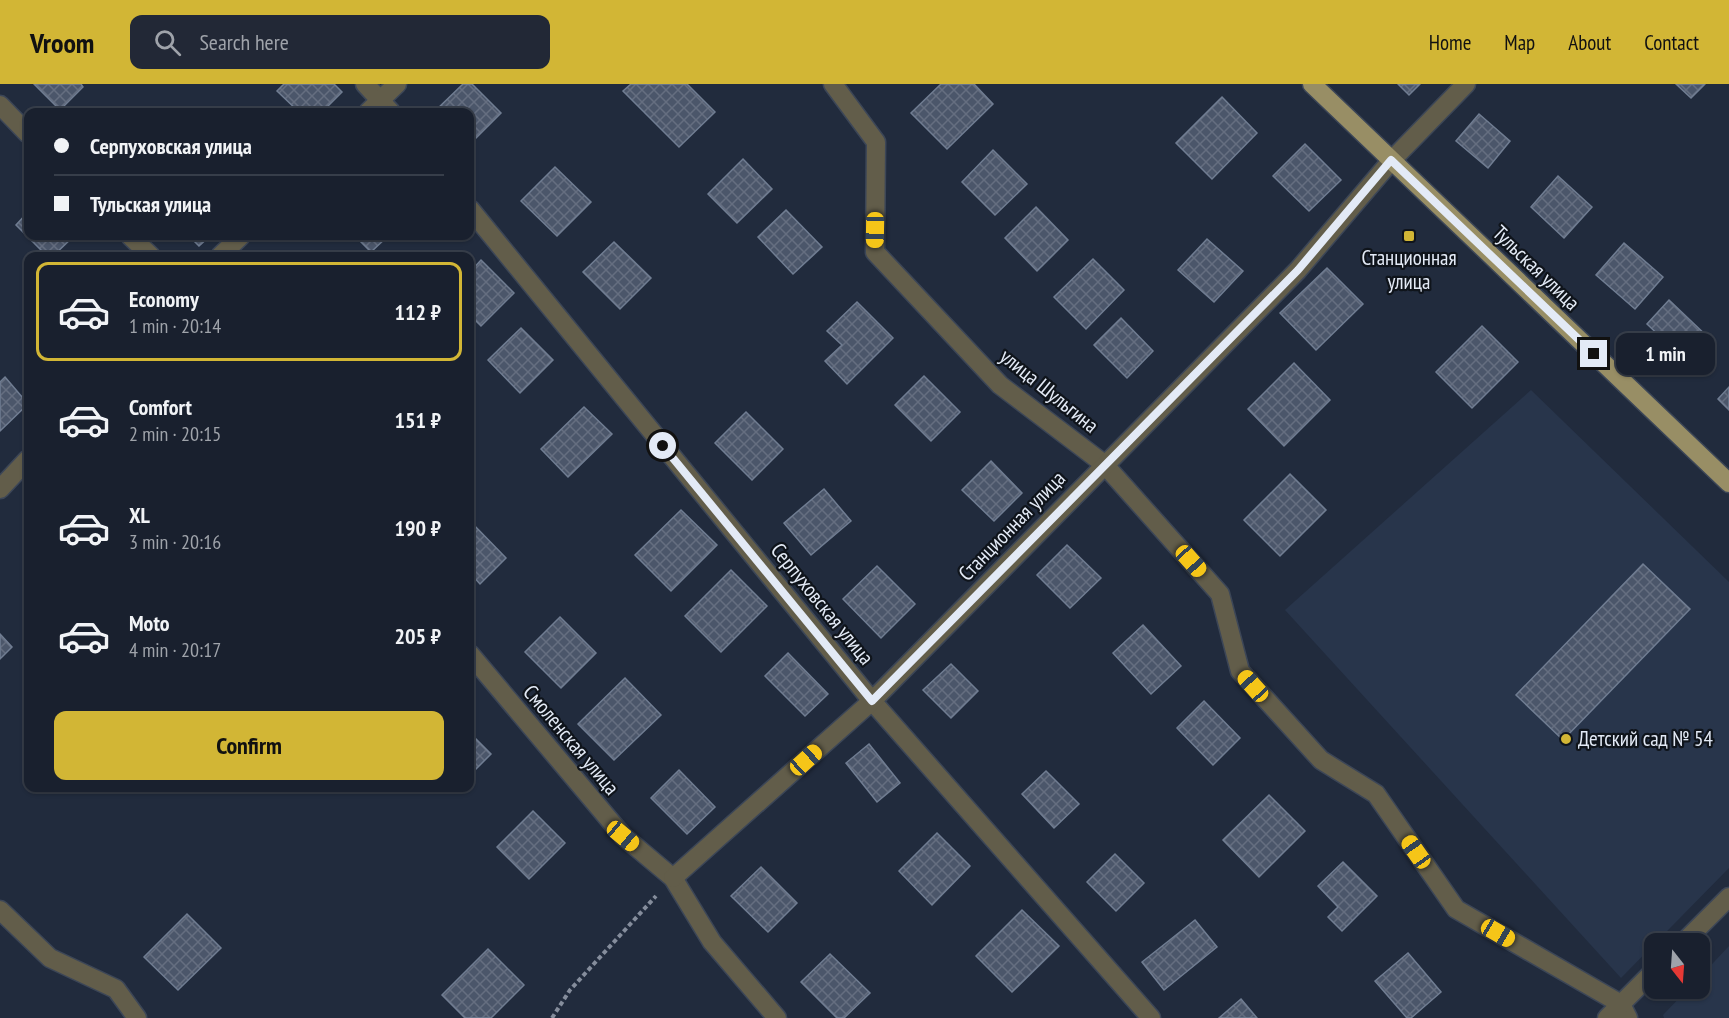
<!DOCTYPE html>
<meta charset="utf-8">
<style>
body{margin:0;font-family:"PT Sans Narrow",sans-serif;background:#222836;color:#f1f3f6;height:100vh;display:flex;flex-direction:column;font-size:22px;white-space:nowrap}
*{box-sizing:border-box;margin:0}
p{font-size:20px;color:#9fa3aa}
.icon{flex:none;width:33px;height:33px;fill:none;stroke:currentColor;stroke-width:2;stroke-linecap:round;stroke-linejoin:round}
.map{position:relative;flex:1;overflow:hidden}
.sheet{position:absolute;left:24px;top:168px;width:450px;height:540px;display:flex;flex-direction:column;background:#19202e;border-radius:12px;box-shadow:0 2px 4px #0004,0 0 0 2px #373e4a}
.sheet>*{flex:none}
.top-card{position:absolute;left:24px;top:24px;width:450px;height:132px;border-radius:12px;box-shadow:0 2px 4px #0004,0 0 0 2px #373e4a;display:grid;align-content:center;height:132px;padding:0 30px;background:#19202e}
.needle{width:39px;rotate:163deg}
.buttons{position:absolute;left:1644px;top:849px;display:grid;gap:12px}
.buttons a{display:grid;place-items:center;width:66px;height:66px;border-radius:12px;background:#19202e;box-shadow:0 2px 4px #0004,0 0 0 2px #373e4a;font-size:30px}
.end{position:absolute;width:27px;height:27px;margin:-14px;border:8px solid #e3eaf6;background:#111;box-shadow:0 0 0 3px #111}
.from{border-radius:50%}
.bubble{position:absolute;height:42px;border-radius:12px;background:#19202e;box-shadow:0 2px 4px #0004,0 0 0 2px #373e4a;font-size:20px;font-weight:700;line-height:42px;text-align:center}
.car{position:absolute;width:18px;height:36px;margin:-18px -9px;border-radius:8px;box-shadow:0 0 4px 2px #0007;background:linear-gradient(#f5c518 24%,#345 0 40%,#f5c518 0 76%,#345 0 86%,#f5c518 0)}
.top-card b{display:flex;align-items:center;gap:21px;height:57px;font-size:22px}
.top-card b+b{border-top:2px solid #373e4a}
.top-card i{width:15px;height:15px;background:#f1f3f6}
ul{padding:10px 0 0;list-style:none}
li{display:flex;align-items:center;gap:18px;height:99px;margin:0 12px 9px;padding:0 18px;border:3px solid transparent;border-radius:12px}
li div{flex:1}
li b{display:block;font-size:22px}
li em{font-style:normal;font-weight:700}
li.selected{border-color:#d2b635}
li>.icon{width:54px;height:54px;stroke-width:1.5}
.cta{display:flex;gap:12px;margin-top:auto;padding:12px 30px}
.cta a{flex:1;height:69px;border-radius:12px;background:#d2b635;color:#111;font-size:24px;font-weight:700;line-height:69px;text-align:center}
header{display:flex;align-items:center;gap:36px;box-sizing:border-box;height:84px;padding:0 30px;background:#d2b635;color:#111}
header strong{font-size:28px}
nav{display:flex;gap:33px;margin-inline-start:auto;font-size:21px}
.search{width:420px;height:54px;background:#222836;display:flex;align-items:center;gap:15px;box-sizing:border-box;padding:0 21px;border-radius:12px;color:#9fa3aa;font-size:22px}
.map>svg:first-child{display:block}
.built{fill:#28354b}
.building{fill:url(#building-cross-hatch);stroke:#707d92;stroke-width:1.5}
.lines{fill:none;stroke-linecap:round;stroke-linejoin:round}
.minor-casing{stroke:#3c4657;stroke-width:21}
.major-casing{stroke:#3c4657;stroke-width:21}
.path{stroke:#858d9c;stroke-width:4;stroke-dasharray:4.5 3;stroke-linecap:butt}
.minor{stroke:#625d4a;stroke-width:18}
.major{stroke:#988e65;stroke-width:18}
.route{stroke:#e3eaf6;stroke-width:8}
.poi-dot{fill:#d2b635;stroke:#0f141b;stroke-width:2}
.labels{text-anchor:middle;stroke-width:4.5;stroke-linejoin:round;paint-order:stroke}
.poi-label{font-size:21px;fill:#e3eaf6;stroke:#0f141b}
.street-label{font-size:21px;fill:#e3eaf6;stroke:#0f141b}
</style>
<header>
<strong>Vroom</strong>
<div class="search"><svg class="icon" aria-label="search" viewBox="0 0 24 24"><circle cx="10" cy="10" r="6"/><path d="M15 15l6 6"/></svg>Search here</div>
<nav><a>Home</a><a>Map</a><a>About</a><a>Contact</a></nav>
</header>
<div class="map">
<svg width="1729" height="934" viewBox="0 0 1729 934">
<defs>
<pattern id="building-cross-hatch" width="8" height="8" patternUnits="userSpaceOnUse" patternTransform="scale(1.5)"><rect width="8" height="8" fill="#4b566a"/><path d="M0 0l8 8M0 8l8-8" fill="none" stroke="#656e80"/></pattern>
</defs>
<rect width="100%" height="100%" fill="#212b3d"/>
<g class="built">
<polygon points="1531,306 1729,498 1729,784 1621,894 1285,526"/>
<polygon points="1729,862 1729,934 1664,934 1663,931 1688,905 1700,904 1700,893"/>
</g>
<g class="building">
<polygon points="34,0 81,0 83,3 60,26"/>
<polygon points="284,0 334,0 342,8 322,28 299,28 277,7"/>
<polygon points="463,0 472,0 501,29 470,60 470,28 434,28"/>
<polygon points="631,0 687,0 715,28 679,63 623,7"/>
<polygon points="941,0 974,0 993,20 947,65 911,29"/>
<polygon points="1398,0 1420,0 1409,11"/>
<polygon points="1676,0 1705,0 1691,14"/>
<polygon points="1222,13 1257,49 1212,95 1176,59"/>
<polygon points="1479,30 1510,57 1488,84 1456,57"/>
<polygon points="1305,60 1341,96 1309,127 1273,92"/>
<polygon points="993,66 1027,100 995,131 962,98"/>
<polygon points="743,75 772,105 737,139 708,110"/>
<polygon points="555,83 591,118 557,152 521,117"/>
<polygon points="1558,92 1592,123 1564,154 1531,123"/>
<polygon points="1036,123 1068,156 1037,187 1005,154"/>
<polygon points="786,126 822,163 793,190 758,153"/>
<polygon points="28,128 28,152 74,152 53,172 47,172 16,141"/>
<polygon points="189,152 210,152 199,162"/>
<polygon points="355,152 388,152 371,168"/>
<polygon points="1207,155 1243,187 1214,218 1178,186"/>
<polygon points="614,158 651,194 620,225 583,188"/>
<polygon points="1624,159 1663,193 1635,225 1596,191"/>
<polygon points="1093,175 1124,206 1086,245 1054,213"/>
<polygon points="481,176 514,209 481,242 470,231 470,188"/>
<polygon points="1327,184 1363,220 1316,266 1280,229"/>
<polygon points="1669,216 1711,256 1689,280 1647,240"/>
<polygon points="857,218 893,254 847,300 825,277 842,261 827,247"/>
<polygon points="1121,234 1153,267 1127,294 1094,261"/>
<polygon points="1482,242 1518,278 1472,324 1436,288"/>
<polygon points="521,244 553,276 520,309 488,276"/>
<polygon points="1294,279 1330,316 1284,362 1248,325"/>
<polygon points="924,292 960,328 931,357 895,321"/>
<polygon points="5,293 28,320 0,347 0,298"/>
<polygon points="1729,303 1729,326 1718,315"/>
<polygon points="584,323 612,350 568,393 541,365"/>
<polygon points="746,328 783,365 752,396 715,359"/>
<polygon points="991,377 1022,409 994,437 962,406"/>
<polygon points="1290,390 1326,426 1280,472 1244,436"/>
<polygon points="824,405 851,437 811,471 784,439"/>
<polygon points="681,426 717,461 671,507 635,471"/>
<polygon points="470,437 506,474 480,500 470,489"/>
<polygon points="1067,461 1101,494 1070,524 1037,491"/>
<polygon points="1643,480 1690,525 1563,656 1516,611"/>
<polygon points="877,482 915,520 881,554 843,515"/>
<polygon points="731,486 767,522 721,568 685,532"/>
<polygon points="560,533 596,569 561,604 525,568"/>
<polygon points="1143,541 1181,582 1151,610 1113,569"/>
<polygon points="0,550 12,563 0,575"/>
<polygon points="788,569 828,610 805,632 765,592"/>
<polygon points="951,580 978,607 951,634 923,606"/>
<polygon points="625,594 661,631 614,676 578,640"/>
<polygon points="1204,617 1240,654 1213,681 1177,644"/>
<polygon points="470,649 491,670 470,691"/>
<polygon points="869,660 900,699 877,718 846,679"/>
<polygon points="679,686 715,723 687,750 651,714"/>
<polygon points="1046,687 1079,720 1054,744 1022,710"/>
<polygon points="1269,711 1305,747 1259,793 1223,756"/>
<polygon points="533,727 565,759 529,795 497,763"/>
<polygon points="937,749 970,782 932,821 899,787"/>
<polygon points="1115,770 1144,799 1116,827 1087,798"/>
<polygon points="1343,778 1377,812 1342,847 1328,833 1338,823 1318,802"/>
<polygon points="761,783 797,819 768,848 731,812"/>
<polygon points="1022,826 1059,862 1012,908 976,872"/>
<polygon points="187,830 221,864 178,906 144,873"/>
<polygon points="1195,836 1217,863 1164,906 1142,878"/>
<polygon points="488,865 524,901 491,934 465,934 442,911"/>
<polygon points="1408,869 1441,908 1411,934 1407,934 1375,897"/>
<polygon points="830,870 870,909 844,934 837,934 801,898"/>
<polygon points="1241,915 1257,934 1219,934"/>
</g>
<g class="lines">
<g class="minor-casing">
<g id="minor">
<polyline points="365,0 391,28"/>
<polyline points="833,0 876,58 875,168 1000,301 1104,380 1220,510 1240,587 1321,676 1376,710 1456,825 1621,920 1628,934"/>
<polyline points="0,21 28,50"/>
<polyline points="368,28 397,0"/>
<polyline points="470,125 872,617 1151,934"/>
<polyline points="130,152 151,172"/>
<polyline points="220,172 241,152"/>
<polyline points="0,405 28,375"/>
<polyline points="470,570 623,752 673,794 712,858 777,934"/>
<polyline points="673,794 872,617 1298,186 1391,77 1466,0"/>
<polyline points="0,826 50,874 116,905 137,934"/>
<polyline points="1682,860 1729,813"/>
<polyline points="1607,934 1654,887"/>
</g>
</g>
<g class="major-casing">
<polyline id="major" points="1312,0 1729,399"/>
</g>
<polyline class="path" points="552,934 570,906 656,812"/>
<use href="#minor" class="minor"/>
<use href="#major" class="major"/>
</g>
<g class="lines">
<polyline class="route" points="663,362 872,617 1298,186 1391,76 1594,270"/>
</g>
<g class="poi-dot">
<rect x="1403" y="146" width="12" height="12" rx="3"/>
<circle cx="1566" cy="655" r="6"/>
</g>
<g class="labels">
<g class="poi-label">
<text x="1409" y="181">Станционная<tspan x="1409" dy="24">улица</tspan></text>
<text x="1578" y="662" text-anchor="start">Детский сад № 54</text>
</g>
<g class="street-label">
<text transform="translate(1536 184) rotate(44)" y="7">Тульская улица</text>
<text transform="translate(1049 307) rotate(39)" y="7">улица Шульгина</text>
<text transform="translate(1012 442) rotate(-46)" y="7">Станционная улица</text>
<text transform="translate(822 520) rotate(51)" y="7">Серпуховская улица</text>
<text transform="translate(571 656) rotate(50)" y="7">Смоленская улица</text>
</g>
</g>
</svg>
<div class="buttons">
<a><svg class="needle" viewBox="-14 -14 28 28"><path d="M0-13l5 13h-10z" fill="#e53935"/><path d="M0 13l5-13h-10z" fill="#9fa3aa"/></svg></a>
</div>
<i class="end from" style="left:663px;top:362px"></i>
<i class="end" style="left:1594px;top:270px"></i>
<div class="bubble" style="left:1616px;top:249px;width:99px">1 min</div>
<i class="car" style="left:875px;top:146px;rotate:181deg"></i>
<i class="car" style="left:1191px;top:477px;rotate:138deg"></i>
<i class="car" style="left:1253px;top:602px;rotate:318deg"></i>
<i class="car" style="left:806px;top:676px;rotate:48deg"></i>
<i class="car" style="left:623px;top:752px;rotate:130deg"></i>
<i class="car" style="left:1416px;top:768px;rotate:325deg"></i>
<i class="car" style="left:1498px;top:849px;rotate:120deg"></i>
<div class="top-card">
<b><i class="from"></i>Серпуховская улица</b>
<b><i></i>Тульская улица</b>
</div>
<section class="sheet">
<ul>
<li class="selected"><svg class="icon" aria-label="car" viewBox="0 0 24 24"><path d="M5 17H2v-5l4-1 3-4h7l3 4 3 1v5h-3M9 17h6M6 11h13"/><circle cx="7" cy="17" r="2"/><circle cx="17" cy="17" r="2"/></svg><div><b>Economy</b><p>1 min · 20:14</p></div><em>112 ₽</em></li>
<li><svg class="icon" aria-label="car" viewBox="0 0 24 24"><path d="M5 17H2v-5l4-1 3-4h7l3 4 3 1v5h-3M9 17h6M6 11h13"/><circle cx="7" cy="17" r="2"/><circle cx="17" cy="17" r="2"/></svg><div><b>Comfort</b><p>2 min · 20:15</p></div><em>151 ₽</em></li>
<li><svg class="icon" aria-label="car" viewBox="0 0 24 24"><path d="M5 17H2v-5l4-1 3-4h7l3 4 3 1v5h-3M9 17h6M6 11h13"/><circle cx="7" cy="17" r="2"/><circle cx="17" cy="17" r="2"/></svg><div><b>XL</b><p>3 min · 20:16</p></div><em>190 ₽</em></li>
<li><svg class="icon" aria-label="car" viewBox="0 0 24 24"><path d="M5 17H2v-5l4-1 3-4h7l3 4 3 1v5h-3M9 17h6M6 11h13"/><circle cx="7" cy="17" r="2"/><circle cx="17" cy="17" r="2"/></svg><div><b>Moto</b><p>4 min · 20:17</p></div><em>205 ₽</em></li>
</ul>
<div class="cta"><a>Confirm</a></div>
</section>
</div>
